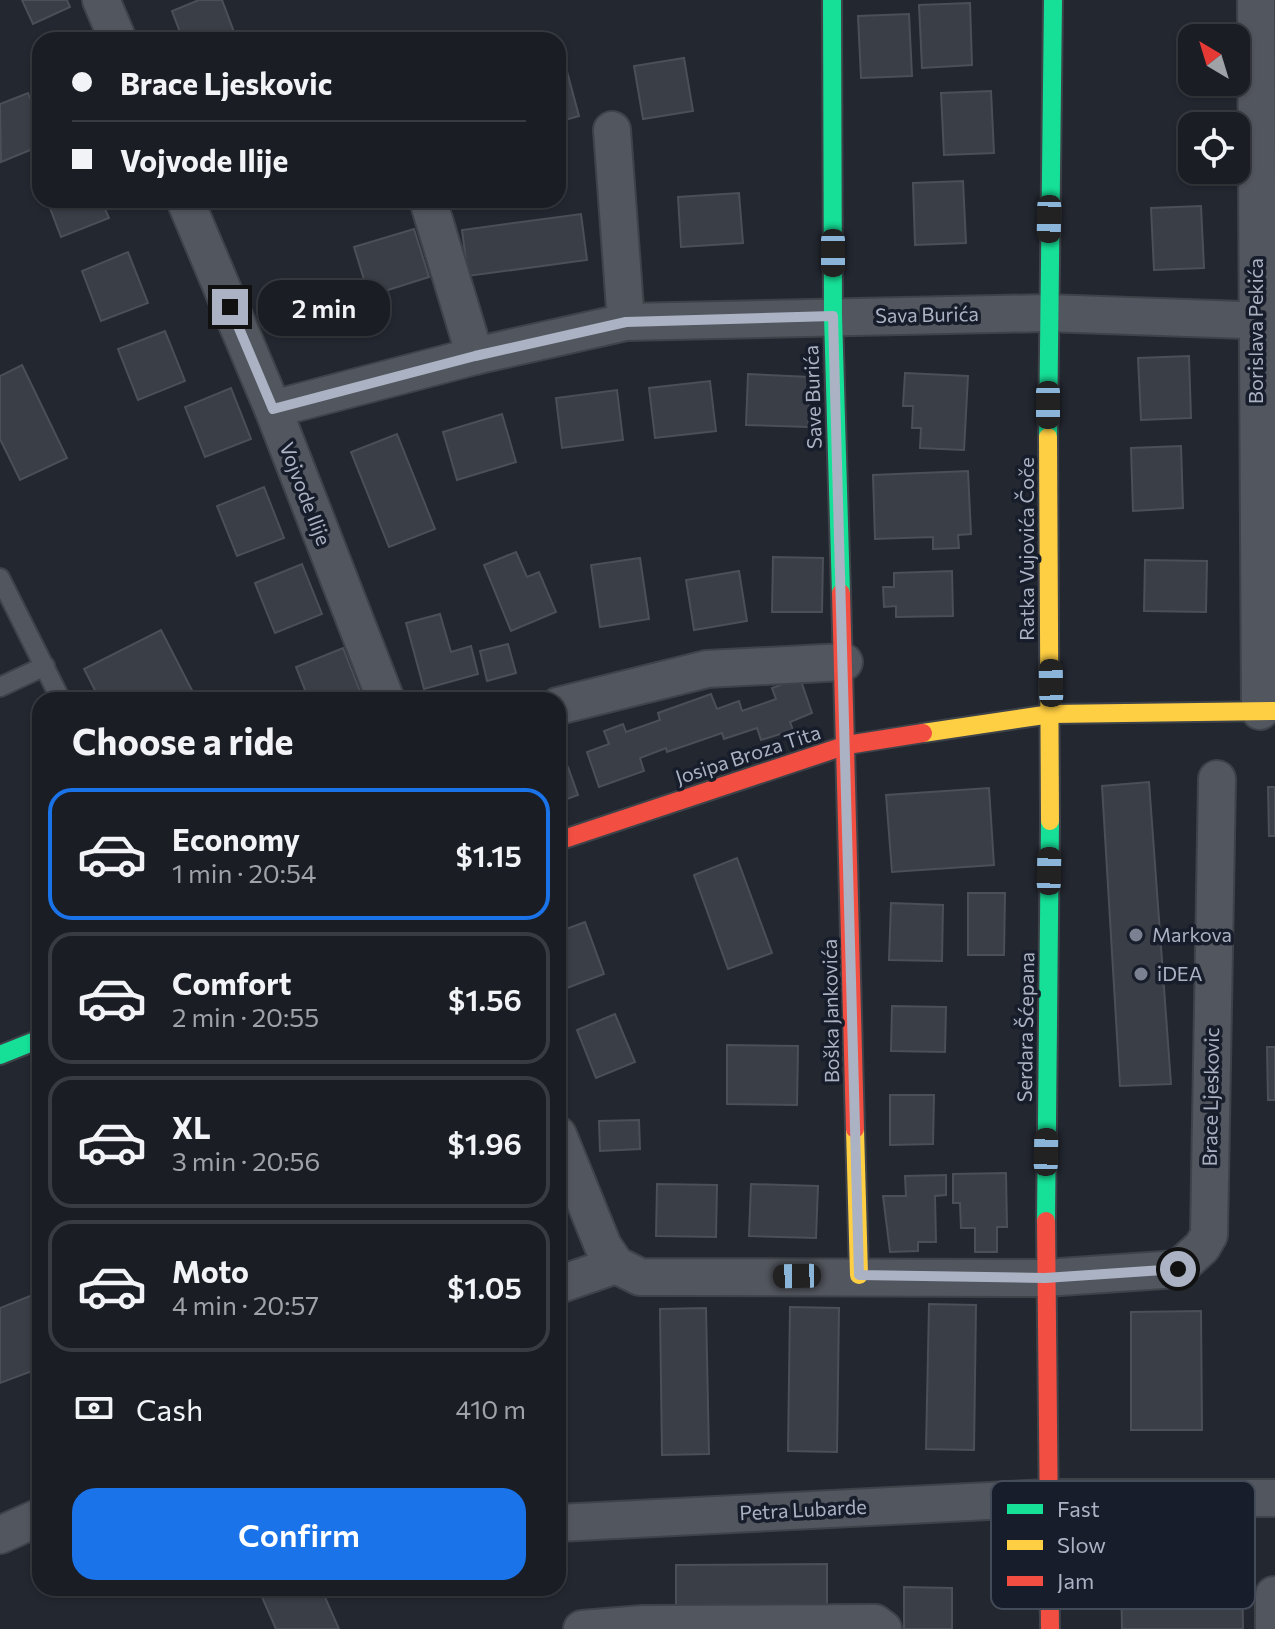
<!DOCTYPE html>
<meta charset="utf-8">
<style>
body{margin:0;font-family:Commissioner,sans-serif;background:#272a31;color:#f1f3f6;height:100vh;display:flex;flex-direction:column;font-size:30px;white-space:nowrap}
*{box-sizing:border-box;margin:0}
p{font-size:26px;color:#9fa2a6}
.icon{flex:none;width:44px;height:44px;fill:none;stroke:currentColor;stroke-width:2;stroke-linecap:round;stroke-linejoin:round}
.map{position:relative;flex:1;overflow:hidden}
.drawer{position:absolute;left:32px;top:692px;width:534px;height:904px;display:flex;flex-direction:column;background:#1a1d24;border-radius:24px;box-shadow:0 2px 6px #0004,0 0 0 2px #383b41}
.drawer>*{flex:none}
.guide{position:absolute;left:32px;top:32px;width:534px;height:176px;border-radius:24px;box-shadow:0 2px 6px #0004,0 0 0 2px #383b41;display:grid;align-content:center;height:176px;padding:0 40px;background:#1a1d24}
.needle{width:52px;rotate:322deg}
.controls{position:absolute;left:1178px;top:24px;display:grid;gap:16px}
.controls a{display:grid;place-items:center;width:72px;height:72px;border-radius:16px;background:#1a1d24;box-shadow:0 2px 6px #0004,0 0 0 2px #383b41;font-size:40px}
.end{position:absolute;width:36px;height:36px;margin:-18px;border:10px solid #aab2c3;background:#111;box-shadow:0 0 0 4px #111}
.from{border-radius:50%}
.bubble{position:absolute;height:56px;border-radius:24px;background:#1a1d24;box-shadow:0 2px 6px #0004,0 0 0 2px #383b41;font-size:26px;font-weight:600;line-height:56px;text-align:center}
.car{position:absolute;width:24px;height:48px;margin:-24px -12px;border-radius:10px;box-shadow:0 0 6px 2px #0007;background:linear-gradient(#222 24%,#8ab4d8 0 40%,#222 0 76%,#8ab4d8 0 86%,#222 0)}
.guide b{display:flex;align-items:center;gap:28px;height:76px;font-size:30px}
.guide b+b{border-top:2px solid #383b41}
.guide i{width:20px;height:20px;background:#f1f3f6}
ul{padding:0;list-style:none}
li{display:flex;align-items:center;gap:24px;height:132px;margin:0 16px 12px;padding:0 24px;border:4px solid #383b41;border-radius:24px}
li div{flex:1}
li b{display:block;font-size:30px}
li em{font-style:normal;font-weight:600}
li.current{border-color:#1a73e8}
li>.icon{width:72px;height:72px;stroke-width:1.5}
h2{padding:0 40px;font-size:36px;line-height:96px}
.pay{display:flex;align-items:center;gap:20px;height:88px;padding:0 40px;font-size:30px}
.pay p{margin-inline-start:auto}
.primary-button{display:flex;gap:16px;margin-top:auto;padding:16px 40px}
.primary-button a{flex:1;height:92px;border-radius:24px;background:#1a73e8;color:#fff;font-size:32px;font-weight:600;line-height:92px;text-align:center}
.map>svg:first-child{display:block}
.building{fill:#3a3e47;stroke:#4a4f58;stroke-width:2}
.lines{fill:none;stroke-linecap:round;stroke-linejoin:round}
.lane-casing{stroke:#3e4249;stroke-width:22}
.street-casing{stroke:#3e4249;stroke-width:40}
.fast-casing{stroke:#3e4249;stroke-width:22}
.slow-casing{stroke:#3e4249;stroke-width:22}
.jam-casing{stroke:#3e4249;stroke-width:22}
.lane{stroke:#52565e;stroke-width:18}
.street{stroke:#52565e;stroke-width:36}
.fast{stroke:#16e098;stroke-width:18}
.slow{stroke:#ffcf43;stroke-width:18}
.jam{stroke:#f24e42;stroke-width:18}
.route{stroke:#aab2c3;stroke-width:10}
.poi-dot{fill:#7b8190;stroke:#171d2a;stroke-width:3}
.labels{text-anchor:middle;stroke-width:7;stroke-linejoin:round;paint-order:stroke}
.street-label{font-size:20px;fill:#aab2c3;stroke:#171d2a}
.poi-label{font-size:20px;fill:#aab2c3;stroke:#171d2a;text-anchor:start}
.key{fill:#171d2a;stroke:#434a58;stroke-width:2}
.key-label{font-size:22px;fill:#aab2c3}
</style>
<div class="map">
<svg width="1275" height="1629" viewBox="0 0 1275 1629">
<rect width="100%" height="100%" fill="#232730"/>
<g class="building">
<polygon points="22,0 67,0 70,7 33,24"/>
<polygon points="199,0 222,0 237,40 183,40 172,11"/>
<polygon points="970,3 972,65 922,68 919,5"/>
<polygon points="909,14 912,76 861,78 858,16"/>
<polygon points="684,58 693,111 643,119 634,66"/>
<polygon points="565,64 579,116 558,122 558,66"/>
<polygon points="991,91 994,153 944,155 941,93"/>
<polygon points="28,93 40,123 40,146 1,162 0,104"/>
<polygon points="963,181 966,243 915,245 913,183"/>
<polygon points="739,193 743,243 681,247 678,197"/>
<polygon points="47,200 101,200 109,218 61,237"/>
<polygon points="1201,206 1204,268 1154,270 1151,208"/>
<polygon points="581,214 587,260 468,276 462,230"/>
<polygon points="414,229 429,277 369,296 354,247"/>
<polygon points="128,252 148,303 101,321 82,271"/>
<polygon points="165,331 185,381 138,400 118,349"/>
<polygon points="1189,356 1191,418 1141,420 1138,358"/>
<polygon points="22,365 67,458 20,480 0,439 0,376"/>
<polygon points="905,373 968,376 964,450 920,448 921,428 912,428 913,406 903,406"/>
<polygon points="748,374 810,377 808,427 746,425"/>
<polygon points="710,381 716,431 655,438 649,388"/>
<polygon points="231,388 251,439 205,457 185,407"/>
<polygon points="617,390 623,440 562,448 556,398"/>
<polygon points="502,414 516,462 457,480 443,432"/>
<polygon points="397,434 435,529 389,547 351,452"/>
<polygon points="1181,446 1183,508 1133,511 1131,448"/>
<polygon points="968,471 971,534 958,535 959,548 933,549 933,537 875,539 873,475"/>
<polygon points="264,487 284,538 237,556 217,506"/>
<polygon points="516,552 527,577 539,572 556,612 511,631 484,565"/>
<polygon points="773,557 823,558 822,612 772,612"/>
<polygon points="640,558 649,619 600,627 591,565"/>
<polygon points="1145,560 1207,561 1206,612 1144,611"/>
<polygon points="302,564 322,614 275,633 255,583"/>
<polygon points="739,571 747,621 694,630 686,580"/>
<polygon points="952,571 953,616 896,617 896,606 884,607 883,587 894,587 894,573"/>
<polygon points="440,614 451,652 471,646 478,674 424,689 406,623"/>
<polygon points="161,630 197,700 100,700 84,669"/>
<polygon points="508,644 516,673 487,681 480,651"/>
<polygon points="343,648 363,699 309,700 296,667"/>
<polygon points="800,678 812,713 790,722 793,730 761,740 757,728 724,739 722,733 667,752 666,748 640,758 644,771 599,787 587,752 609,744 604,731 623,724 626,732 660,720 658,713 711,694 717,709 739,701 742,711 776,699 772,688"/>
<polygon points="568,767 578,795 559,802 558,771"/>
<polygon points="1149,782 1171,1084 1120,1086 1102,786"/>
<polygon points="1268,787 1275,787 1275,836 1269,836"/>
<polygon points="989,788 994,865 892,872 886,795"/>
<polygon points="737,858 772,953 728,969 694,875"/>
<polygon points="968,893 1005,893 1004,955 968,955"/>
<polygon points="891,903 943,905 942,961 889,960"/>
<polygon points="585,922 604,974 559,991 558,932"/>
<polygon points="892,1006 946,1007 945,1052 891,1051"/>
<polygon points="615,1014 635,1062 596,1078 577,1030"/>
<polygon points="727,1045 798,1046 797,1105 727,1104"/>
<polygon points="1267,1047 1275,1047 1275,1100 1268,1100"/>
<polygon points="890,1095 934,1095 933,1144 890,1145"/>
<polygon points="639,1120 640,1149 600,1151 599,1121"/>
<polygon points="1006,1173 1007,1227 997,1227 997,1252 975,1252 975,1228 961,1228 960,1203 953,1203 953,1174"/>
<polygon points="946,1175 946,1195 935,1196 936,1242 918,1242 918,1251 890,1252 883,1196 906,1196 905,1176"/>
<polygon points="657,1184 717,1185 716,1237 656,1236"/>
<polygon points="751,1184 818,1186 816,1238 749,1236"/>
<polygon points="40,1292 40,1368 0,1383 0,1308"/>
<polygon points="929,1304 976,1305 974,1450 926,1449"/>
<polygon points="790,1307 839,1308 837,1452 788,1451"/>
<polygon points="706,1308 709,1454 662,1455 660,1309"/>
<polygon points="1201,1311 1202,1430 1131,1430 1131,1312"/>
<polygon points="827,1564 827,1619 676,1620 676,1565"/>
<polygon points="1242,1569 1243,1629 1122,1629 1121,1573"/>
<polygon points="904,1587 952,1588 952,1629 904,1629"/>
<polygon points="258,1588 321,1588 339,1629 276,1629"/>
</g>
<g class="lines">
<g class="lane-casing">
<g id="lane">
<polyline points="0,578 61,700"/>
<polyline points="0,687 45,666"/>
</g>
</g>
<g class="street-casing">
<g id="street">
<polyline points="101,0 118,40"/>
<polyline points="1256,0 1260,711"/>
<polyline points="612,130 626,322"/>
<polyline points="185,200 273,409 386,700"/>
<polyline points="428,200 475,356"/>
<polyline points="273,409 475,356 626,322 1047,313 1275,321"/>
<polyline points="558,706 707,669 844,662"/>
<polyline points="558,1135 603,1246 616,1265 640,1277 1045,1278 1178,1269 1202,1247 1209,1235 1217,779"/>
<polyline points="558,1285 616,1265"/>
<polyline points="558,1523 1048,1498 1275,1498"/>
<polyline points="0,1535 40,1517"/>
<polyline points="1274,1595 1274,1629"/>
<polyline points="582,1629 643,1624 875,1623 883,1629"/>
</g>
</g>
<g class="fast-casing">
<g id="fast">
<polyline points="832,0 833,316 841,593"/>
<polyline points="1048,437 1053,0"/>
<polyline points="0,1055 40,1039"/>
<polyline points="1046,1221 1050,821"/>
</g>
</g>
<g class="slow-casing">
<g id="slow">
<polyline points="1048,437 1050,821"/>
<polyline points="923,733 1051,714 1275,711"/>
<polyline points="855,1129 859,1275"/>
</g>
</g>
<g class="jam-casing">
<g id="jam">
<polyline points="841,593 855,1129"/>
<polyline points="558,841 847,745 923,733"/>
<polyline points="1046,1221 1050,1629"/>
</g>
</g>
<use href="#lane" class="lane"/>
<use href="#street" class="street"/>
<use href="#fast" class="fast"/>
<use href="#slow" class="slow"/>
<use href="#jam" class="jam"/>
</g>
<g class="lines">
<polyline class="route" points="230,307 273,409 475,356 626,322 833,316 859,1275 1045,1278 1178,1269"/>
</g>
<g class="poi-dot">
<circle cx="1136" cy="935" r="8"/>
<circle cx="1141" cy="974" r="8"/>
</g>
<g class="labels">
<g class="street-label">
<text transform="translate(927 315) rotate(-1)" y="7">Sava Burića</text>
<text transform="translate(1256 331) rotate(-90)" y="7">Borislava Pekića</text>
<text transform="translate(813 397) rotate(-92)" y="7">Save Burića</text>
<text transform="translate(305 494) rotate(69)" y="7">Vojvode Ilije</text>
<text transform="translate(1027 549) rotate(-90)" y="7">Ratka Vujovića Čoče</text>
<text transform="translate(748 755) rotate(-18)" y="7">Josipa Broza Tita</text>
<text transform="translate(831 1011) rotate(-91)" y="7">Boška Jankovića</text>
<text transform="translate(1026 1027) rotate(-89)" y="7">Serdara Šćepana</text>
<text transform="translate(1211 1097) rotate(-89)" y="7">Brace Ljeskovic</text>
<text transform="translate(803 1510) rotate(-3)" y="7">Petra Lubarde</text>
</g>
<g class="poi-label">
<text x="1152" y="942">Markova</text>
<text x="1157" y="981">iDEA</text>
</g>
</g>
<rect x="991" y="1481" width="264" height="128" rx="12" class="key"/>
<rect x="1007" y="1504" width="36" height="10" fill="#16e098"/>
<rect x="1007" y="1540" width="36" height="10" fill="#ffcf43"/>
<rect x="1007" y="1576" width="36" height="10" fill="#f24e42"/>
<g class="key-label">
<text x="1057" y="1517">Fast</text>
<text x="1057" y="1553">Slow</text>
<text x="1057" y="1589">Jam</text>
</g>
</svg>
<div class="controls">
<a><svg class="needle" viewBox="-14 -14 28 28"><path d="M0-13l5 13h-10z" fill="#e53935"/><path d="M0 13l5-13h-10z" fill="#9fa2a6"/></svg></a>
<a><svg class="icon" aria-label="locate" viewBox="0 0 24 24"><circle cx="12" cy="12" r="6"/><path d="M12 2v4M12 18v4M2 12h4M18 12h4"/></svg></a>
</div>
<i class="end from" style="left:1178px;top:1269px"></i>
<i class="end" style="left:230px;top:307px"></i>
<div class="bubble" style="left:258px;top:280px;width:132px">2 min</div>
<i class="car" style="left:1049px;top:219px;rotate:181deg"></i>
<i class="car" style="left:833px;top:253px;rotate:180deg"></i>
<i class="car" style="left:1048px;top:405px;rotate:180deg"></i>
<i class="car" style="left:1051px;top:683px;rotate:359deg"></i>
<i class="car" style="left:1049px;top:871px;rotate:1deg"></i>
<i class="car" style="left:1046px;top:1152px;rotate:1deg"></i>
<i class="car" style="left:797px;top:1276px;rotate:269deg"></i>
<div class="guide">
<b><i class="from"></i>Brace Ljeskovic</b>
<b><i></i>Vojvode Ilije</b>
</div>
<section class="drawer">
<h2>Choose a ride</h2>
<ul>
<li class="current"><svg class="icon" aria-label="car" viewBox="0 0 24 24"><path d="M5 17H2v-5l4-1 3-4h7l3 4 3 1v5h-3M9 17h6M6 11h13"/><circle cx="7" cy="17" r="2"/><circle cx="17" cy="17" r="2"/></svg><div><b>Economy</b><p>1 min · 20:54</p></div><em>$1.15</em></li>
<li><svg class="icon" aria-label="car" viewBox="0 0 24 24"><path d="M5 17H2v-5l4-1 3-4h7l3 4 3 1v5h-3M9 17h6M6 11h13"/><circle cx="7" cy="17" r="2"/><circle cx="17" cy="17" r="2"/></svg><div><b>Comfort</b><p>2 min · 20:55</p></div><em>$1.56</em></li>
<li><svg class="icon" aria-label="car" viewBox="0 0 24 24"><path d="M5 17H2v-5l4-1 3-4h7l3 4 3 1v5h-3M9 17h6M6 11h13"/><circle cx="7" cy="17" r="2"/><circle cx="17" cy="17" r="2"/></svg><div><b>XL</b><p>3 min · 20:56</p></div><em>$1.96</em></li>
<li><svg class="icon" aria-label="car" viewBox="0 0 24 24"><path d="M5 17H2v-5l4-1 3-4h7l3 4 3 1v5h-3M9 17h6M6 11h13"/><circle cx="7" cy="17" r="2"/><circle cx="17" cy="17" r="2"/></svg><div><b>Moto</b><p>4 min · 20:57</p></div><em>$1.05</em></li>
</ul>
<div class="pay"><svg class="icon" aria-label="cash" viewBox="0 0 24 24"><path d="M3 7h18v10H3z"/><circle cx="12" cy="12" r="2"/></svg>Cash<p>410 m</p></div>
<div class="primary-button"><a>Confirm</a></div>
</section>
</div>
